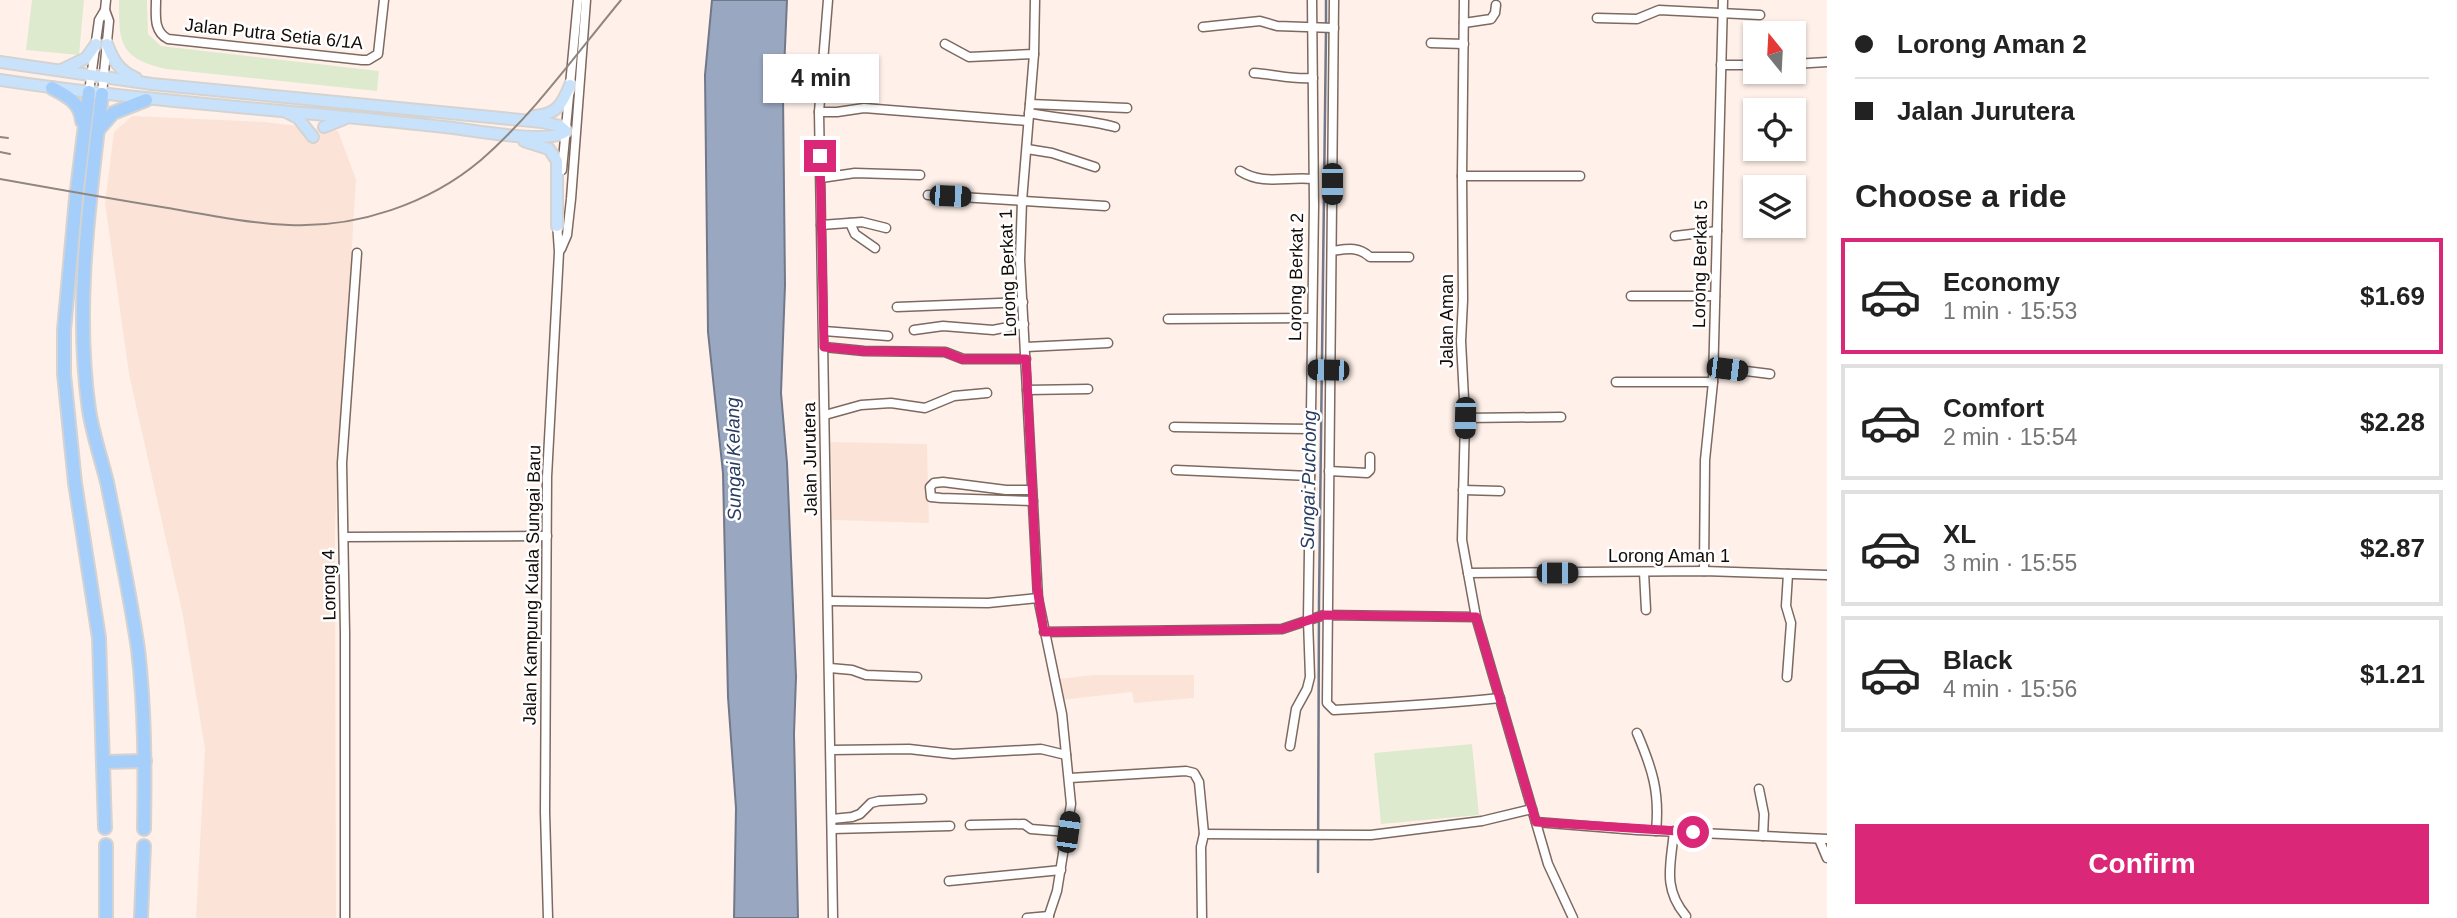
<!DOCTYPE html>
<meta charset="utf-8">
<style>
body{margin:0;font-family:Helvetica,sans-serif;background:#f6f6f6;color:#222;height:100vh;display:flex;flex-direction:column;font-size:26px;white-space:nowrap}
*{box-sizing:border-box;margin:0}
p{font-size:23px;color:#767676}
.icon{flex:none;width:38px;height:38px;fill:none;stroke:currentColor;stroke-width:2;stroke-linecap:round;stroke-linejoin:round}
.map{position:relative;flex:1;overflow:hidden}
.sheet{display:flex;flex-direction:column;background:#fff;width:630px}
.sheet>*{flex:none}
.hud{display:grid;align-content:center;height:154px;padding:0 28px;background:#fff}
.needle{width:46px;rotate:342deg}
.controls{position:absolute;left:1743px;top:21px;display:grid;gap:14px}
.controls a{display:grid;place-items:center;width:63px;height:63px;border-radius:0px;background:#fff;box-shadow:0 2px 5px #0004;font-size:35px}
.end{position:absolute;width:32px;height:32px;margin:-16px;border:9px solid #db2777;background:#fff;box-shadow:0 0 0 4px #fff}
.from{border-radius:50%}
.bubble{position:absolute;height:49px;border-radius:0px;background:#fff;box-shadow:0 2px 5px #0004;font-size:23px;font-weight:700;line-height:49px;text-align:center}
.car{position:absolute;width:21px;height:42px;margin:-21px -10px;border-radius:9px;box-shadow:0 0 5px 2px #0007;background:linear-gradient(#222 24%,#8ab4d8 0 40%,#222 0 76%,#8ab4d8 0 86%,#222 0)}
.hud b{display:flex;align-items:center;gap:24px;height:66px;font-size:26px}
.hud b+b{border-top:2px solid #e0e0e0}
.hud i{width:18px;height:18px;background:#222}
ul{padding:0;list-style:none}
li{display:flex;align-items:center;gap:21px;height:116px;margin:0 14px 10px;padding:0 14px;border:4px solid #e0e0e0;border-radius:0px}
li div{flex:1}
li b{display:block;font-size:26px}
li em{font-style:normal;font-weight:700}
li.current{border-color:#db2777}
li>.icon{width:63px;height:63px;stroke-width:1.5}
h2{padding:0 28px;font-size:32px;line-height:84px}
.primary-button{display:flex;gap:14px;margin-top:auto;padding:14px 28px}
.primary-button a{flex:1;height:80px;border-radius:0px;background:#db2777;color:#fff;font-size:28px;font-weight:700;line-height:80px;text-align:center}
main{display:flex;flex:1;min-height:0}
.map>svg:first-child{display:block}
.built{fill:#fce3d8}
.green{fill:#deeace}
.water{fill:#9aa7c1;stroke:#717889;stroke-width:2}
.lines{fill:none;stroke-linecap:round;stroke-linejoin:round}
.stream{stroke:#717889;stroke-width:2.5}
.minor-casing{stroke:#7d6960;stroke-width:11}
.major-casing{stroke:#d4d3d2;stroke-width:14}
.highway-casing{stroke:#d4d3d2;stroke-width:16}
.minor{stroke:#fff;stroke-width:8}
.major{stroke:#c9e2fc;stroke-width:10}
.highway{stroke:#a5cffa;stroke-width:12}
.tram{stroke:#908680;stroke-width:2}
.route{stroke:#db2777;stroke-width:9}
.labels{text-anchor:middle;stroke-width:5;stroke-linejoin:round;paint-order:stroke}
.street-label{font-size:18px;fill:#120b07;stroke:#fff}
.water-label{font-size:19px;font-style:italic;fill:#2a3c62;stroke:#fff}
</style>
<main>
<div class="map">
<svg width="1827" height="918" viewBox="0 0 1827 918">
<rect width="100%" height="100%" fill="#fff1ea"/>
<g class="built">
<polygon points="132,116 266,122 338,131 356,179 335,526 336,918 196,918 205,749 183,616 129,374 105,203 114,132"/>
<polygon points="831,442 927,444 929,523 832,520"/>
<polygon points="1093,675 1194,675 1194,698 1134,703 1132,692 1061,700 1059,679"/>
</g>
<g class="green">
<polygon points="32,0 84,0 79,55 26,50"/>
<path d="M119 0H147L148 34 161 46 379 71 377 91 166 69C119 58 119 43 119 0Z"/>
<polygon points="1472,744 1479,815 1381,824 1374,753"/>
</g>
<polygon class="water" points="712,0 787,0 783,94 785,285 781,393 787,463 796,677 794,734 798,918 734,918 736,808 728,697 723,473 708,332 705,75"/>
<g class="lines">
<g class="stream">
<polyline points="1326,25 1326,0"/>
<polyline points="1318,872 1319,601 1326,31"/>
</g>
<g class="minor-casing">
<g id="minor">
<path d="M156 0C156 15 153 31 168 39L362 60H368L378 54 384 0"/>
<polyline points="828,0 819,112 833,918"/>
<polyline points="1035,0 1034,54 1022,201 1020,260 1038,598 1062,714 1071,804 1057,891 1048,918"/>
<path d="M1334 0 1327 703 1334 710C1389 707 1444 704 1500 698"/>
<polyline points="1464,0 1462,176 1463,300 1461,341 1465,418 1462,540 1476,617 1548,864 1573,918"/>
<polyline points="1597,18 1637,19 1659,10 1760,15"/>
<polyline points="1464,23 1491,19 1495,13 1496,5"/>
<polyline points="1203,27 1260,21 1277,26 1334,28"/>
<polyline points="1431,43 1464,44"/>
<polyline points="945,44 969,57 1034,54"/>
<polyline points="1794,64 1827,62"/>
<polyline points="1721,65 1755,65"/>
<path d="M1254 73C1274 74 1292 80 1313 78"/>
<polyline points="89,92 99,20 105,10"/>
<polyline points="102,94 109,21 105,10 106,0"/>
<polyline points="1030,104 1127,108"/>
<polyline points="819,112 837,112 864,108 1028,121"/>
<path d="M1029 113C1058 119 1086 119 1115 127"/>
<polyline points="1027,149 1052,153 1095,167"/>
<polyline points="562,170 578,0"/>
<path d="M1240 171C1264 186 1287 176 1313 179"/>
<polyline points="1462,176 1580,176"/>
<polyline points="821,178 855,173 920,175"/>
<polyline points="928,195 1105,206"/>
<polyline points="850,223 855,234 875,248"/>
<polyline points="821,225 862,222 886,228"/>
<polyline points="1675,236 1717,231"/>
<polyline points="561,249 567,235 571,199 586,0"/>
<path d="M1332 251C1347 249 1358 246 1370 257H1409"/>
<polyline points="1631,296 1715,296"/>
<polyline points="897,307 1023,302"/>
<polyline points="1168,319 1311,318"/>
<polyline points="914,330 943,326 993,330 1024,324"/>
<polyline points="824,331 888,336"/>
<polyline points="824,347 864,351 945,352 963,359 1026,359"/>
<polyline points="1026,347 1108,343"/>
<polyline points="1714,367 1770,374"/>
<polyline points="1616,382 1713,382"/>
<polyline points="1027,390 1088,389"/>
<polyline points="825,415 861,405 891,403 925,408 954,396 987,393"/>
<polyline points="1465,418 1561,417"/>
<polyline points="1174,427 1311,429"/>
<polyline points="1176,470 1310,476"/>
<polyline points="1329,471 1367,473 1370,470 1370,457"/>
<polyline points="1032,490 1006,490 943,482 934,483 930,487 931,497 941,498 1033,501"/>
<polyline points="1463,490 1500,491"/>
<polyline points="344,537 547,536"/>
<polyline points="1704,571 1705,460 1713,382 1723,0"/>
<polyline points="1644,572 1646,610"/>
<polyline points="1468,573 1704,571 1827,575"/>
<polyline points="829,601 988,603 1038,598"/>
<polyline points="1044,632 1282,629 1324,615 1476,617"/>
<polyline points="830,668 852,670 866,675 917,677"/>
<polyline points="1787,677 1791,623 1786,606 1788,574"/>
<path d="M1637 733C1652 768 1660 792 1656 831"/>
<polyline points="1290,746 1296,709 1307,689 1310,677 1308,620 1314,205 1312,0"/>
<polyline points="831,750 909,749 953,754 1041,749 1066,755"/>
<polyline points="1070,778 1186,771 1194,773 1199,782 1204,834 1201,847 1202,918"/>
<polyline points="1759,789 1764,814 1763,836"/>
<polyline points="832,819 852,817 860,814 871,803 879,801 922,799"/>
<polyline points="1536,822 1637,830 1827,839"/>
<polyline points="970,825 1024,824 1031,829 1068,832"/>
<polyline points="832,829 950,826"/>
<path d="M1674 831C1671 864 1662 888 1686 916"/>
<polyline points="1204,834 1371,835 1482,821 1532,809"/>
<polyline points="1819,839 1827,858"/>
<polyline points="949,881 1061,870"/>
<polyline points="345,918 345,633 342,463 357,253"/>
<polyline points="548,918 545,812 547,477 559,252 557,222"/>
<polyline points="1027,918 1049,916"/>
</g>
</g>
<g class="major-casing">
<g id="major">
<path d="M107 44C113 60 119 71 136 78"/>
<path d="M0 62 152 84 542 122 560 126 566 131C552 144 482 132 461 129 308 111 153 103 0 80"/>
<polyline points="61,70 86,58 96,44"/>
<polyline points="288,113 298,118 313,137"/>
<path d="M534 116C556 115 562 105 570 85"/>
<polyline points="324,127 344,119"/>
<polyline points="524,141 549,149 557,161 557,226"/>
</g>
</g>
<g class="highway-casing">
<g id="highway">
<path d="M52 88C66 95 81 103 82 121"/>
<polyline points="89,92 76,198 64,330 64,374 75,483 99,638 105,828"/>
<path d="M102 94C90 199 74 305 89 410 93 435 101 458 107 482 118 537 130 594 138 649 145 709 145 769 144 829"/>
<polyline points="98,130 113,113 146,100"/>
<polyline points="103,762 145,761"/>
<polyline points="106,845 106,918"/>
<polyline points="141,918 144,846"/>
</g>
</g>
<use href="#minor" class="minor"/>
<use href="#major" class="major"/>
<use href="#highway" class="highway"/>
<g class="tram">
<polyline points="0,137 8,138"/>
<polyline points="0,152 10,154"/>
<path d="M0 179C56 189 112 199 168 208 208 215 248 223 289 225 357 228 429 204 481 160 533 115 577 53 621 0"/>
</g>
</g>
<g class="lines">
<polyline class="route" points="820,156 824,347 864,351 945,352 962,359 1026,359 1037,587 1044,632 1282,629 1324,615 1476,617 1536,822 1693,832"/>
</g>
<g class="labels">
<g class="street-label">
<text transform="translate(274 34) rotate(6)" y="6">Jalan Putra Setia 6/1A</text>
<text transform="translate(1700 264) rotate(-89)" y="6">Lorong Berkat 5</text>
<text transform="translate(1008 273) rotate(-92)" y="6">Lorong Berkat 1</text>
<text transform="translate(1296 277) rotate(-89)" y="6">Lorong Berkat 2</text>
<text transform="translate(1447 321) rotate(-90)" y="6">Jalan Aman</text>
<text transform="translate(810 459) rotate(-91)" y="6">Jalan Jurutera</text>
<text x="1669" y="562">Lorong Aman 1</text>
<text transform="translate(329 585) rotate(-91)" y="6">Lorong 4</text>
<text transform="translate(532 585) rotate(-89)" y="6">Jalan Kampung Kuala Sungai Baru</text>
</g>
<g class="water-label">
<text transform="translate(733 459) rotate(-91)" y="7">Sungai Kelang</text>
<text transform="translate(1308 480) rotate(-89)" y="7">Sungai Puchong</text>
</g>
</g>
</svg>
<div class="controls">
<a><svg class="needle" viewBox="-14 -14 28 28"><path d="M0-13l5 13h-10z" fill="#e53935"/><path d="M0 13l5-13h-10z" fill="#767676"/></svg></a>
<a><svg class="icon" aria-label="locate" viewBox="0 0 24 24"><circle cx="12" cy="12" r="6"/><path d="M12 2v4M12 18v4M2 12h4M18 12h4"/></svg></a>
<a><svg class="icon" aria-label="layers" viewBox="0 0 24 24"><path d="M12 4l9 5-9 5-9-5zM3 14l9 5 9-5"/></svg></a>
</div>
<i class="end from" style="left:1693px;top:832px"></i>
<i class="end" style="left:820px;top:156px"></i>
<div class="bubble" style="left:763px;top:54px;width:116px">4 min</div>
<i class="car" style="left:1332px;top:184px;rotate:180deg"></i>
<i class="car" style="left:950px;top:196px;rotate:92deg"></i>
<i class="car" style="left:1727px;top:369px;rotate:97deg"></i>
<i class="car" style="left:1328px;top:370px;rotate:271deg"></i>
<i class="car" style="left:1465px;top:418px;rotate:181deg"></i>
<i class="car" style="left:1557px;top:573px;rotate:90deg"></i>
<i class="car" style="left:1068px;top:832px;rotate:8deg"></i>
</div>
<section class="sheet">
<div class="hud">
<b><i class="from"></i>Lorong Aman 2</b>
<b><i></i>Jalan Jurutera</b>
</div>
<h2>Choose a ride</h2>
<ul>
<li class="current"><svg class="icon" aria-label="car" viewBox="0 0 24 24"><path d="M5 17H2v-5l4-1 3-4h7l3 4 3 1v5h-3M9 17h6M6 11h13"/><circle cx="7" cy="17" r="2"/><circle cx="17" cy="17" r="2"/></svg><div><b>Economy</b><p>1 min · 15:53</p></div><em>$1.69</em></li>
<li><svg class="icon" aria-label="car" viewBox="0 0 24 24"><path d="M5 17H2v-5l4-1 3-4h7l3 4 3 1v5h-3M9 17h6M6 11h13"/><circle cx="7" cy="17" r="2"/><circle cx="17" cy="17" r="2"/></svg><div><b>Comfort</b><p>2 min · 15:54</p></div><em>$2.28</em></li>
<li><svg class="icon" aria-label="car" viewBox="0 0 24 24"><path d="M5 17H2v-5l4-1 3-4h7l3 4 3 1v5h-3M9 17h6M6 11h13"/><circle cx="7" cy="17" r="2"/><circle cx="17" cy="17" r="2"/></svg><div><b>XL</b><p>3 min · 15:55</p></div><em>$2.87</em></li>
<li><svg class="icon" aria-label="car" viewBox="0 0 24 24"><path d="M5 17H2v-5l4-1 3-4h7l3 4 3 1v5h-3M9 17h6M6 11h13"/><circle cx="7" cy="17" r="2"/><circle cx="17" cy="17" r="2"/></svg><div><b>Black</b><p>4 min · 15:56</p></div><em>$1.21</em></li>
</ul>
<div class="primary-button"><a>Confirm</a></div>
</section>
</main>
